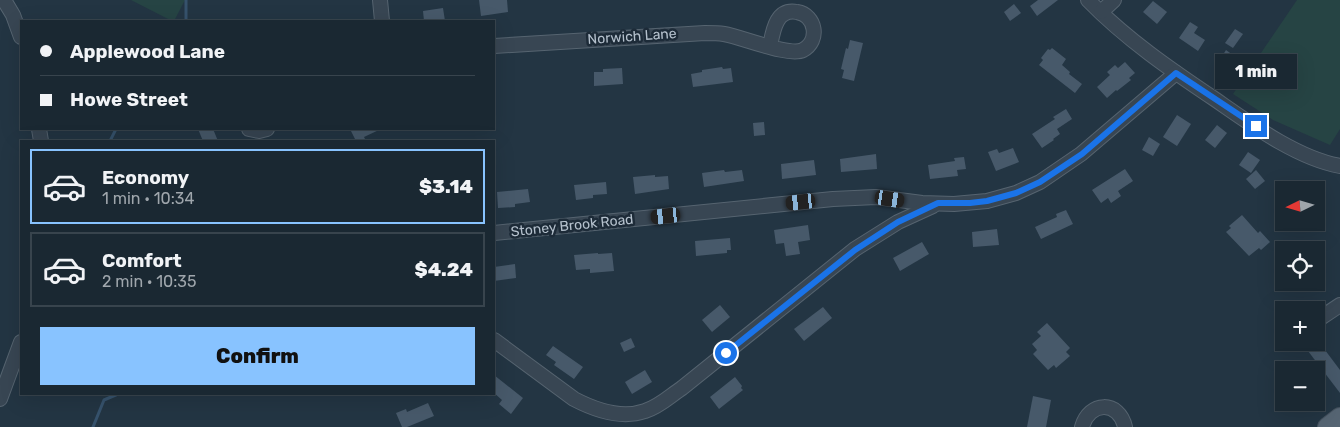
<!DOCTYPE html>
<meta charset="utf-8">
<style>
body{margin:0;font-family:Rubik,sans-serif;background:#27343e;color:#f1f3f6;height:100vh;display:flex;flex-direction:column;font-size:19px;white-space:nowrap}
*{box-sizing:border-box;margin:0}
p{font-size:16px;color:#9fa6ac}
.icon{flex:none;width:28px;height:28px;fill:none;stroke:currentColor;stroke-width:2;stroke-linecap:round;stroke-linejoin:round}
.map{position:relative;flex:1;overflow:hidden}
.panel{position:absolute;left:20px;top:140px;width:475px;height:255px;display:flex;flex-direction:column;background:#1a2832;border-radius:0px;box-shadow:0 5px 20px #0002,0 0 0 1px #38444d}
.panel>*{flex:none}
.top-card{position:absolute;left:20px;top:20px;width:475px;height:110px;border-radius:0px;box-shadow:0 5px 20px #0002,0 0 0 1px #38444d;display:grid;align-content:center;height:110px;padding:0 20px;background:#1a2832}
.needle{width:32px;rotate:265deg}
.tools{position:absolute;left:1275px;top:181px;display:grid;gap:10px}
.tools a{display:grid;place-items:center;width:50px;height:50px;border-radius:0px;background:#1a2832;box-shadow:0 5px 20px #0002,0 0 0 1px #38444d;font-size:25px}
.end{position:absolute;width:22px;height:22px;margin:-11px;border:6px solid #1a73e8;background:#fff;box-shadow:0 0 0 2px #fff}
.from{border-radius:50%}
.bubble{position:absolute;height:35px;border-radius:0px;background:#1a2832;box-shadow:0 5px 20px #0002,0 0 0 1px #38444d;font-size:16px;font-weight:800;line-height:35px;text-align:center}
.car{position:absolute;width:15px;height:30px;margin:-15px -8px;border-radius:6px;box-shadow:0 0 4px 1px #0007;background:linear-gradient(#222 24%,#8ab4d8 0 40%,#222 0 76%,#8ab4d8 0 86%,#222 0)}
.top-card b{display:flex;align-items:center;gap:18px;height:48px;font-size:19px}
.top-card b+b{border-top:1px solid #38444d}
.top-card i{width:12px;height:12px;background:#f1f3f6}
ul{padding:9px 0 0;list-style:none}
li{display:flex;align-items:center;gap:15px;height:75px;margin:0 10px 8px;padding:0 10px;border:2px solid #38444d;border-radius:0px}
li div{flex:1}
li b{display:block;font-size:19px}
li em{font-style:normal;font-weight:800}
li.current{border-color:#88c3ff}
li>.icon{width:45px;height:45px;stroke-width:1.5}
.primary-button{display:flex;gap:10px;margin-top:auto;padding:10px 20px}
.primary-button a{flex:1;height:58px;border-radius:0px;background:#88c3ff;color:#111;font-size:20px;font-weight:800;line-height:58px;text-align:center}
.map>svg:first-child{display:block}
.green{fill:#264444}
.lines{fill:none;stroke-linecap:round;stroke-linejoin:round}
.stream{stroke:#36526c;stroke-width:3}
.building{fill:#47596a}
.minor-casing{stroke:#566470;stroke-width:16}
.major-casing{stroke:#45525f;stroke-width:20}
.minor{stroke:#384653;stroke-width:14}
.major{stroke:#566573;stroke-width:18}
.route{stroke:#1a73e8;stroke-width:6}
.labels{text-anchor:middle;stroke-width:5;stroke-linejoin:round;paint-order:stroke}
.street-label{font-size:14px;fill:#b5c1cd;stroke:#1d2b38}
</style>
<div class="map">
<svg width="1340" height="427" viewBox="0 0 1340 427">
<rect width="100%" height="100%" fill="#233543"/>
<g class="green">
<polygon points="131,0 185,0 174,21 172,21"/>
<polygon points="1297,0 1340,0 1340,129 1330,145 1273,120 1233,94"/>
</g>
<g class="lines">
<g class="stream">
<polyline points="186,21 186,0"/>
<polyline points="110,141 116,129"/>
<polyline points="93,427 104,400 118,394"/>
</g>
</g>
<g class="building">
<polygon points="479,0 507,0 508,12 481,16"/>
<polygon points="1038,0 1058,0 1037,16 1030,6"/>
<polygon points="1153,1 1167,12 1157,24 1143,12"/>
<polygon points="1014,4 1021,13 1010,21 1004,12"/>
<polygon points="443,8 445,21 424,21 423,11"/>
<polygon points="1190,22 1198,27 1194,33 1205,40 1198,51 1179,38"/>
<polygon points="1235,29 1243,34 1233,48 1225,43"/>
<polygon points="850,40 863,43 854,81 842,78 844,70 841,69 846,48 848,49"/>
<polygon points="1052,48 1066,59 1062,65 1070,72 1069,74 1082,84 1075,93 1039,65 1043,60 1041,58 1048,49 1050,50"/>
<polygon points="1226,50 1237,58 1227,73 1216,66"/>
<polygon points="1125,62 1135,73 1129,78 1131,80 1117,91 1116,90 1107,98 1097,87 1110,75 1107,72 1115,65 1118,68"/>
<polygon points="722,67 723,69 731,68 733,82 693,87 691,74 702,72 702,70"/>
<polygon points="622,68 623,84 594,86 594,72 603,72 603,69"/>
<polygon points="1066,109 1072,119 1057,129 1060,134 1053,139 1054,140 1042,148 1032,134 1055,119 1053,117"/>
<polygon points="1177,115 1191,124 1177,146 1163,137"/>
<polygon points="764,122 765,135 754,136 753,123"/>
<polygon points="1217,125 1227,133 1215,148 1205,140"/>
<polygon points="198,129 213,129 218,141 203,141"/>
<polygon points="350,129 381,129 364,137 366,141 356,141"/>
<polygon points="1149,137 1160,144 1153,156 1142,150"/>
<polygon points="1013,148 1019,162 996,171 988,152 997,149 999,153"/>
<polygon points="1248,152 1260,160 1251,173 1239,165"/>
<polygon points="876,154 877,169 841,172 840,159"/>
<polygon points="964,157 966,169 957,170 958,176 930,179 928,165 955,161 954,158"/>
<polygon points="814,160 816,175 782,179 781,164"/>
<polygon points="1125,169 1133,181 1118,191 1121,196 1111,203 1108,198 1101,203 1092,190"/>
<polygon points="724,170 725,172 742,170 744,181 704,187 702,173"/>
<polygon points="1256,170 1265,181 1255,189 1246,179"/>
<polygon points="655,175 655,177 668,176 669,189 635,194 633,177"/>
<polygon points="606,182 607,194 593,195 593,198 576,200 574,185"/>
<polygon points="528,189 530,202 515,204 515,207 498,208 497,192"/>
<polygon points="1066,210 1073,224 1041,239 1035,227 1057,217 1056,214"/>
<polygon points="1242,215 1258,233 1260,231 1270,242 1261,250 1259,248 1249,256 1226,232 1231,228 1229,226"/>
<polygon points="808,225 810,240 798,242 800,254 786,256 784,243 776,244 774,230"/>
<polygon points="997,229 999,245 973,247 972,232"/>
<polygon points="730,238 731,250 727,250 727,253 696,256 695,241"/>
<polygon points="922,242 929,254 900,271 893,258"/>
<polygon points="598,253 598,254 612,253 614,271 590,273 590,269 576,270 574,255"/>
<polygon points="515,264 516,278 494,281 494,267"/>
<polygon points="720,305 730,317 712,332 702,320"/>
<polygon points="823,307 832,318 804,341 794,329"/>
<polygon points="1047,323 1070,348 1066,352 1070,356 1056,368 1054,365 1048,370 1033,354 1037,350 1032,344 1041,336 1037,332"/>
<polygon points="631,338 635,347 624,352 620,343"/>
<polygon points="1319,342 1340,370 1340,393 1308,351"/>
<polygon points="553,346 583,367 574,379 554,365 556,362 546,355"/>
<polygon points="645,370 652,382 632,394 625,382"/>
<polygon points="494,375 523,398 511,414 499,404 502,400 494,393"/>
<polygon points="735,377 742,386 741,388 743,390 719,409 710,397"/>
<polygon points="1033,396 1051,400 1046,427 1027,427"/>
<polygon points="428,403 434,416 407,427 402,427 396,413 406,409 407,412"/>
</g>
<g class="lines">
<g class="minor-casing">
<g id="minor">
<polyline points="4,0 13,15 21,37"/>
<polyline points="380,0 382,21"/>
<path d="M1088 0C1126 39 1171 70 1216 100 1252 125 1297 158 1340 166"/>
<polyline points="1101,12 1114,0"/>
<path d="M494 46 705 33C711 33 718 33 724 34 742 37 789 57 803 50 820 41 816 15 797 12 776 8 773 31 770 46"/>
<polyline points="39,129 41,141"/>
<polyline points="249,129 259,131 267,129"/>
<polyline points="494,233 833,199 876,197 922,203 954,204 987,201 1016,193 1040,182 1081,154 1176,73"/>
<polyline points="1316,321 1340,305"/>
<path d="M494 340 574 399C595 410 622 419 645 411 659 407 670 396 682 388L855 249 898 222 933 206"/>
<polyline points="0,399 21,342"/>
<path d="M1082 427C1089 401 1119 400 1125 427"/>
</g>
</g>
<g class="major-casing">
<polyline id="major" points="1327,427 1340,417"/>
</g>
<use href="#minor" class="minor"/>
<use href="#major" class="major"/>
</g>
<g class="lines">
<polyline class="route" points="726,353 855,250 898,222 938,203 970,203 987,201 1016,193 1040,182 1082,154 1176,73 1256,126"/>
</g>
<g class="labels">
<g class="street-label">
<text transform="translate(632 36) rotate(-4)" y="5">Norwich Lane</text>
<text transform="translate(572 225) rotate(-6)" y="5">Stoney Brook Road</text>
</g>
</g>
</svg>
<div class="tools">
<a><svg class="needle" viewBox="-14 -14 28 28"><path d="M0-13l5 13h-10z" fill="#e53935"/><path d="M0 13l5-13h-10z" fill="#9fa6ac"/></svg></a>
<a><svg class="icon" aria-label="locate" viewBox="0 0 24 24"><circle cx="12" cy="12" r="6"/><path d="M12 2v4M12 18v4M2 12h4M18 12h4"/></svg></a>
<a>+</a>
<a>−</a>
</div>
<i class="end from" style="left:726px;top:353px"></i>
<i class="end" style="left:1256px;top:126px"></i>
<div class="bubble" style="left:1215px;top:54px;width:82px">1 min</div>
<i class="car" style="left:890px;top:199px;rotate:99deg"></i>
<i class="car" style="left:801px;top:202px;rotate:264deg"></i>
<i class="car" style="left:666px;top:216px;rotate:264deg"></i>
<div class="top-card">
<b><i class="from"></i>Applewood Lane</b>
<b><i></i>Howe Street</b>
</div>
<section class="panel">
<ul>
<li class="current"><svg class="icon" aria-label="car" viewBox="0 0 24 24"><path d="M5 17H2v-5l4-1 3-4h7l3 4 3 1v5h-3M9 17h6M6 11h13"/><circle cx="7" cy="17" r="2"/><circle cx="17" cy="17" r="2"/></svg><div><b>Economy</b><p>1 min · 10:34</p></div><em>$3.14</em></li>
<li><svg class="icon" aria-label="car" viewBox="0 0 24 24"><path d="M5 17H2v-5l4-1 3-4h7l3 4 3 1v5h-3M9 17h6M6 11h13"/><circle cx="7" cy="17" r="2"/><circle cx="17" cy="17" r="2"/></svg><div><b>Comfort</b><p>2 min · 10:35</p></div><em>$4.24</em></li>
</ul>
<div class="primary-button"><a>Confirm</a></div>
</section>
</div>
